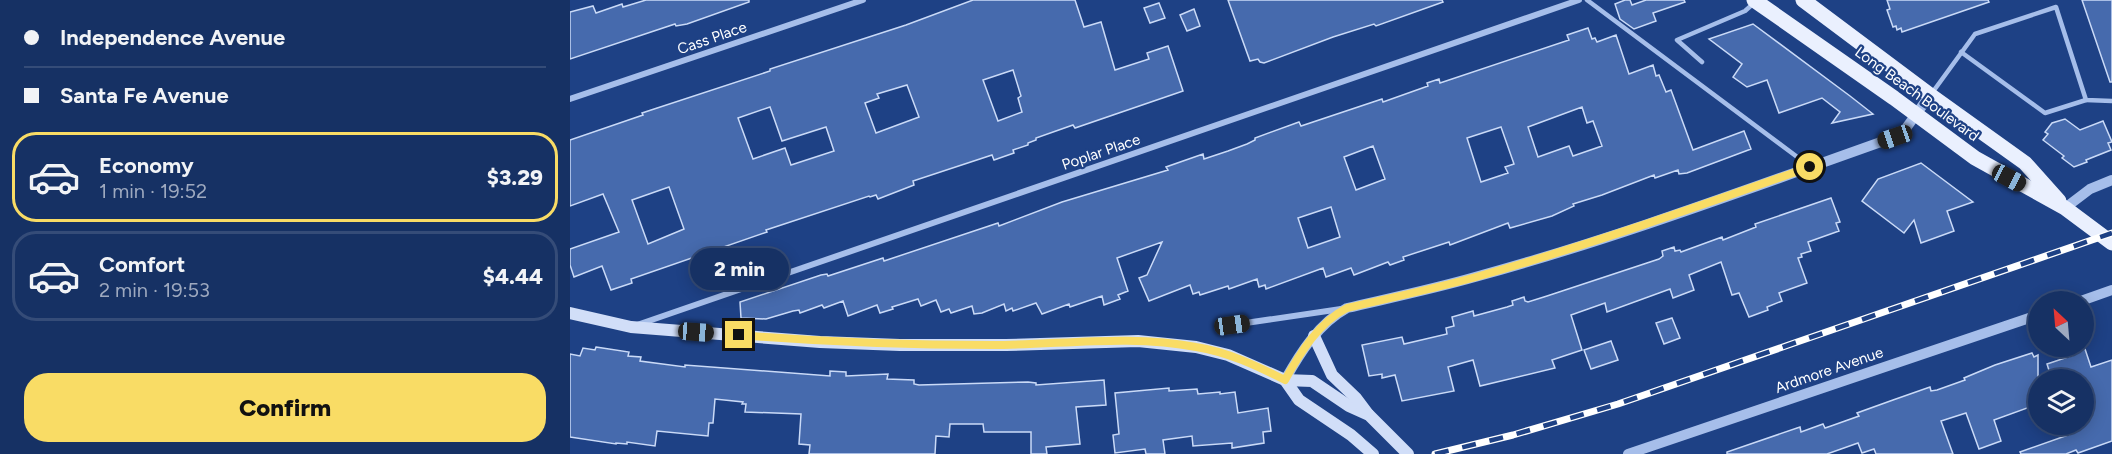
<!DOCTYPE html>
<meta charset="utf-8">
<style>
body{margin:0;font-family:Figtree,sans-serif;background:#1f396a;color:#f1f3f6;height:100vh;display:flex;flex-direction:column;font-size:22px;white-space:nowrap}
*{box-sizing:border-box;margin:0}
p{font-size:20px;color:#9ea9bf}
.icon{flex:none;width:33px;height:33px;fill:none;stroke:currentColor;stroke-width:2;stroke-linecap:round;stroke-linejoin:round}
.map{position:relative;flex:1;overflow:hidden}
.panel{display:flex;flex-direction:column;background:#163164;width:570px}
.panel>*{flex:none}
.banner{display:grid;align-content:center;height:132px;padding:0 24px;background:#163164}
.needle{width:39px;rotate:334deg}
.controls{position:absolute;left:1458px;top:291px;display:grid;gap:12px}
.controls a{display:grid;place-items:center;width:66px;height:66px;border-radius:50%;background:#163164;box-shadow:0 3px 15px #0003,0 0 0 2px #354c78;font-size:30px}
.end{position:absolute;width:27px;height:27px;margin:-14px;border:8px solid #f9dc65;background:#111;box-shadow:0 0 0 3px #111}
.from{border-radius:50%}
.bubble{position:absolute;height:42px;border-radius:21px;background:#163164;box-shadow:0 3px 15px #0003,0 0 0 2px #354c78;font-size:20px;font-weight:800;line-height:42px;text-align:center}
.car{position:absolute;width:18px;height:36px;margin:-18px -9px;border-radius:8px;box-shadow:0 0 4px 2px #0007;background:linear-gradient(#222 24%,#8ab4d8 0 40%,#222 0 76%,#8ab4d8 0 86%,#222 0)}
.banner b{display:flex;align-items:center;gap:21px;height:57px;font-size:22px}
.banner b+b{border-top:2px solid #354c78}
.banner i{width:15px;height:15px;background:#f1f3f6}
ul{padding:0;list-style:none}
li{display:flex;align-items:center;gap:18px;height:90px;margin:0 12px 9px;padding:0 12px;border:3px solid #354c78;border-radius:24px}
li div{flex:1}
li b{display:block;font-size:22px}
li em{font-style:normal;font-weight:800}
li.current{border-color:#f9dc65}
li>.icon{width:54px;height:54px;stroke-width:1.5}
.cta{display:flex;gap:12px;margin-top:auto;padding:12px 24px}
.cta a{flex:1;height:69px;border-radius:24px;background:#f9dc65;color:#111;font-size:24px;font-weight:800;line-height:69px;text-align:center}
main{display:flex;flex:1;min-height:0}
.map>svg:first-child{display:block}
.building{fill:#466aad;stroke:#cadaf7;stroke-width:1.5;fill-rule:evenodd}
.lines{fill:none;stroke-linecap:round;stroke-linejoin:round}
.service{stroke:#a6beea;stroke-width:4.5}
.minor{stroke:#a6beea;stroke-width:6}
.tertiary{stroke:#a6beea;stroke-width:10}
.secondary{stroke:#d1def8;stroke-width:12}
.primary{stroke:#eaf0fe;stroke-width:15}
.rail-casing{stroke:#fff;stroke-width:7}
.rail{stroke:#1e4185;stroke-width:4.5;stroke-dasharray:14;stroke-linecap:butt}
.route{stroke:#f9dc65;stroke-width:8}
.labels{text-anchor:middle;stroke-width:4.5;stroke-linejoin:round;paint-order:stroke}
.street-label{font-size:15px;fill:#fff;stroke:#1e4185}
</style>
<main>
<section class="panel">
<div class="banner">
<b><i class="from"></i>Independence Avenue</b>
<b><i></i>Santa Fe Avenue</b>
</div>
<ul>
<li class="current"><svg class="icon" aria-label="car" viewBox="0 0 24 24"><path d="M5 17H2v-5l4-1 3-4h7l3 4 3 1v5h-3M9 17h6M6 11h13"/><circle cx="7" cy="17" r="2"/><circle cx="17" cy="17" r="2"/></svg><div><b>Economy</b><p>1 min · 19:52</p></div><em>$3.29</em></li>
<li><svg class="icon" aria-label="car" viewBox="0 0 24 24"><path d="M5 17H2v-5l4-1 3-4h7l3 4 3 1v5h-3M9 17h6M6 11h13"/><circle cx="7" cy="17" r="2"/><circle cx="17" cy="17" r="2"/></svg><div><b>Comfort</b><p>2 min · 19:53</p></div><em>$4.44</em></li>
</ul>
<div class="cta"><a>Confirm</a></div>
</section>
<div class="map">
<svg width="1542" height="454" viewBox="0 0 1542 454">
<rect width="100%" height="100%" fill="#1e4185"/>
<g class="building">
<polygon points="76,0 179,0 179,2 117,24 106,26 105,24 0,59 0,12 23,6 26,13 52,4 53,7"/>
<path d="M403 0H505L514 27 531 22 545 70 579 59 577 53 598 46 613 91 505 128 503 125 466 138V140L458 143V145L443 150 444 153 424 160 422 155 343 181 344 185 308 199 306 195 300 197 299 196 196 230 197 232 61 279 62 283 41 290 32 266 4 277 0 265V249L49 232 33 194 0 206V140L73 115 72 113 200 71V69L336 25ZM443 70 451 96 448 98 452 112 428 121 413 80ZM337 85 349 117 306 133 295 103 309 98 307 94ZM200 107 212 141 256 127 264 151 221 165 215 148 183 159 168 118ZM99 187 114 229 78 244 62 200Z"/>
<polygon points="658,0 872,0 873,2 806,26 804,24 763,37 694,63 690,62 688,59 680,61"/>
<polygon points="1055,0 1060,0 1062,5 1076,0 1114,0 1115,2 1083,13 1086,21 1064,29 1050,19 1045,4"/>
<polygon points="1317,0 1418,0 1419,2 1332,32 1331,28 1327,30 1326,26 1323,27 1317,10 1320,9"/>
<polygon points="1512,0 1542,0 1542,82 1540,82"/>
<polygon points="589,3 595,18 580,23 574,8"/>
<polygon points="624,9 630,26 617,31 610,15"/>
<polygon points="1183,24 1280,96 1303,114 1262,123 1270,112 1252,98 1209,113 1197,80 1177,87 1163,77 1172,64 1139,39"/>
<path d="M1018 28 1022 39 1025 38 1027 42 1046 35 1059 74 1083 65 1086 76 1089 75 1096 92 1101 90 1123 150 1174 131 1181 149 1117 173 1109 174 1108 170 1085 178 1084 175 1032 195 1003 204 1004 206 982 216 940 228 938 223 880 245 879 242 833 257 834 260 820 265 818 262 784 275 781 268 756 277 753 268 696 289 695 285 689 287 687 279 659 289 658 286 630 295 629 292 623 294 620 285 579 301 569 278 577 275 592 242 547 258 558 291 548 295 550 299 534 305 532 296 500 307 499 304 472 314 466 303 443 311 442 308 436 311 434 304 412 313 404 314 402 306 381 313 379 309 371 312 366 300 351 306 348 299 322 307 323 309 310 313 307 305 278 316 273 301 254 308 252 305 230 313 229 310 223 311 196 319 171 318 170 302 251 275 257 274 258 276 313 258 314 261 428 223 429 226 492 202 598 170 596 167 633 154 634 159 658 151 677 144 685 140V138L729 122 731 126 812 99 813 102 858 86 857 83 869 79 870 83 999 40 997 35ZM1012 107 1017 123 1023 121 1032 146 1003 156 999 146 968 157 958 127ZM931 127 944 164 935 167 938 173 911 182 897 138ZM803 146 815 179 786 190 774 157ZM761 207 770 237 738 248 728 218Z"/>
<polygon points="1495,119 1510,130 1533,121 1542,142 1538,143 1541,150 1516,160 1517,162 1504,167 1492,158 1494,156 1473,140 1478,134 1475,132 1482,123"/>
<polygon points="1351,163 1403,202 1377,211 1384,231 1351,243 1344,220 1334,233 1292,201 1308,179"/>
<polygon points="1261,198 1270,222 1266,223 1269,231 1238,242 1241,251 1231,254 1232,257 1228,258 1237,283 1209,293 1212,301 1197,307 1198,310 1179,317 1169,293 1162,295 1151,262 1119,275 1124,290 1103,298 1100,289 1037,312 1035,303 1001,315 1012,350 982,360 985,368 910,386 903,360 878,367 884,391 832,401 825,375 812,378 812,374 799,376 792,345 832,337 834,344 877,334 876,328 884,326 882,317 903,311 904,316 937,307 943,305 942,301 954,297 955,301 958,302 977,296 1089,259 1093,256 1092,251 1104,247 1105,251 1110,250 1111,252 1152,237 1153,240 1186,227 1185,224"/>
<polygon points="1102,318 1110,338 1094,344 1086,323"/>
<polygon points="1041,341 1048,360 1021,369 1014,350"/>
<polygon points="1501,346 1514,346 1521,367 1542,360 1542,441 1508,453 1506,450 1496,454 1451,454 1450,452 1501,434 1498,424 1514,424 1514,380 1482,380 1477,364 1504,355"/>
<polygon points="26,347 59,352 58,356 71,357 70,361 115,367 115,365 260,376 260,371 276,372 276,376 318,374 317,379 344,380 344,384 349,385 458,382 466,383 466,385 534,380 536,405 506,407 510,444 476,447 477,454 461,454 461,432 414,432 413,424 380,424 379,437 366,436 365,454 239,454 240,445 229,444 231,414 175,412 176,404 172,404 173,402 145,399 143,423 139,423 138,436 87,431 85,446 57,442 57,444 46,443 46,444 0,437 0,354 10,356 13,348 25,350"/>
<polygon points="1462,353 1464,357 1468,355 1468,404 1424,420 1431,441 1409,449 1396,413 1371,421 1383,454 1306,454 1304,449 1292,453 1288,443 1257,454 1157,454 1157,452 1230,427 1231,432 1253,424 1255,428 1261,426 1289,416 1287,413 1323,400 1360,387 1361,391 1367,390 1395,380 1394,378 1425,365"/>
<polygon points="599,388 599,391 627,389 628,394 650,392 650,394 665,392 668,413 698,408 701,431 693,432 694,443 662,448 662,443 623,446 622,436 593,440 595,454 576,454 575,449 545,453 543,435 549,434 545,393"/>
</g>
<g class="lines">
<g class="service">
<polyline points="1017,0 1238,165"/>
<polyline points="1391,52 1475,113 1516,100"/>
<polyline points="1132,62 1107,40 1175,11 1184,3"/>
<polyline points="1362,93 1405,34 1486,7 1516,100 1542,101"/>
</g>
<g class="minor">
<polyline points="0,99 293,0"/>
<polyline points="67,325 1009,0"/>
<polyline points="662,325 771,309"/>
</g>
<g class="tertiary">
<polyline points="1495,208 1520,189 1542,180"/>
<polyline points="1508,302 1542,290"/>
<path d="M715 380C730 353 749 323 777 308 820 298 863 289 905 277 1048 238 1186 186 1325 137L1334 131 1360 95"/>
<polyline points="1058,454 1468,315"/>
</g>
<g class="secondary">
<polyline points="0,313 61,327 250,342 330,345 436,345 568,341 626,347 658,355 715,380 742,381 779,406 799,415 838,454"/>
<polyline points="744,336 762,375 786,398 798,414"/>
<polyline points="715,380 729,400 781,435 803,454"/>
</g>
<g class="primary">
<polyline points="1184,0 1324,98 1405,158 1495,208 1542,243"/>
<polyline points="1233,0 1360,95 1455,163 1489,201"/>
</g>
<g class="rail-casing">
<polyline id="rail" points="865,454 943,435 1048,404 1542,233"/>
</g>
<use href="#rail" class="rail"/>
</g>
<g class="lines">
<path class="route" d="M169 335C253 342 337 345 422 345 490 345 560 334 626 347 658 352 687 366 715 380 730 353 749 322 777 308 820 298 863 289 906 277 1019 245 1130 206 1240 167"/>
</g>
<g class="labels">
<g class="street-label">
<text transform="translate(142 38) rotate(-19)" y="5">Cass Place</text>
<text transform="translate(1347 94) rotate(36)" y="5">Long Beach Boulevard</text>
<text transform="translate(531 152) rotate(-19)" y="5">Poplar Place</text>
<text transform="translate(1259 370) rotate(-19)" y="5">Ardmore Avenue</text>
</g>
</g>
</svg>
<div class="controls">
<a><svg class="needle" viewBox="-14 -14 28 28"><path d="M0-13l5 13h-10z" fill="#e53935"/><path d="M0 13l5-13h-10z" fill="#9ea9bf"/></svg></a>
<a><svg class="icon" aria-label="layers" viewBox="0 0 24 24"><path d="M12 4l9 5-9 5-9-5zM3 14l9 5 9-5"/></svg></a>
</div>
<i class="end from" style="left:1240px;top:167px"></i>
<i class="end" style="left:169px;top:335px"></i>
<div class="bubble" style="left:120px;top:248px;width:99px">2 min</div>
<i class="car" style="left:1325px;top:137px;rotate:251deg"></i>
<i class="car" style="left:1439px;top:178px;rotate:118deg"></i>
<i class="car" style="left:662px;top:325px;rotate:82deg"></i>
<i class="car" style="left:126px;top:332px;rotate:94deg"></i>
</div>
</main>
